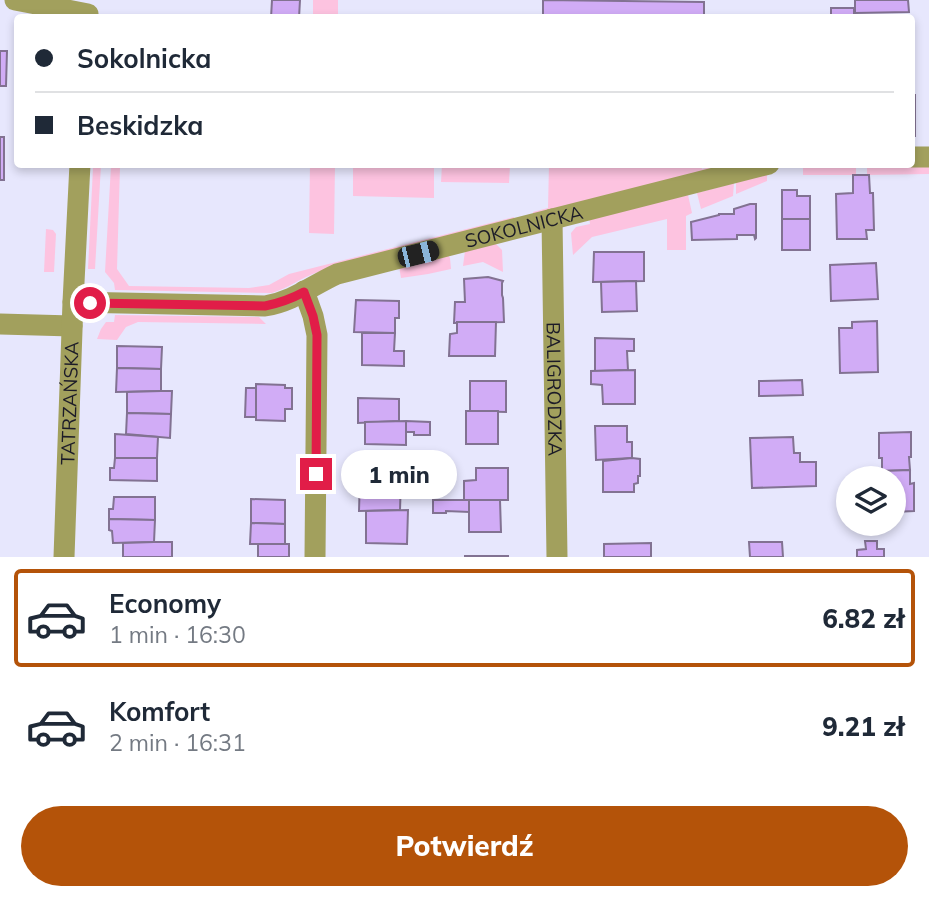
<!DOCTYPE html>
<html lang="pl">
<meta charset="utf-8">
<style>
body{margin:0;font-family:Mulish,sans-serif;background:#f2f2f3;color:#1f2937;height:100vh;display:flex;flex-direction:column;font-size:26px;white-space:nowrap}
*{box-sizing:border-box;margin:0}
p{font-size:23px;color:#747a83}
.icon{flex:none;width:38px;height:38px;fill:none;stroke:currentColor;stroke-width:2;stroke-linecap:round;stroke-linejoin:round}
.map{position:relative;height:557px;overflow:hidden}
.drawer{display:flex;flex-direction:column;background:#fff;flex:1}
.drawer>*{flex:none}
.banner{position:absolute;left:14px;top:14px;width:901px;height:154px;border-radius:7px;box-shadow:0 4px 10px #0003;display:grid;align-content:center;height:154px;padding:0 21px;background:#fff}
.controls{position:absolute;left:836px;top:466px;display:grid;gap:14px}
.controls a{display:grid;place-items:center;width:70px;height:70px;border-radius:50%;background:#fff;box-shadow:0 4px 10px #0003;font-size:35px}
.end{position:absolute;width:32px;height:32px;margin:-16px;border:9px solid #e11d48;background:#fff;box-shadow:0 0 0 4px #fff}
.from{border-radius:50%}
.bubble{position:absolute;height:49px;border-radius:24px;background:#fff;box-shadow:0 4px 10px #0003;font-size:23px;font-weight:800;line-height:49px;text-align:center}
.car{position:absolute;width:21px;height:42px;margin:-21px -10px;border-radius:9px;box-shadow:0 0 5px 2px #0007;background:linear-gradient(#222 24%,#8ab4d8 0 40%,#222 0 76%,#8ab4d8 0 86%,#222 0)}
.banner b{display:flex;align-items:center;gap:24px;height:66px;font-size:26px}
.banner b+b{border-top:2px solid #e0e1e3}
.banner i{width:18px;height:18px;background:#1f2937}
ul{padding:12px 0 0;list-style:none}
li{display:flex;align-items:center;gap:21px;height:98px;margin:0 14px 10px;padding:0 7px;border:4px solid transparent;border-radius:7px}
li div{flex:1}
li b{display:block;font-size:26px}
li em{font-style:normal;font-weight:800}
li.current{border-color:#b45309}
li>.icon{width:63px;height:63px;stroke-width:1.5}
.cta{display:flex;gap:14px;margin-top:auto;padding:14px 21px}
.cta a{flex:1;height:80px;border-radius:42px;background:#b45309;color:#fff;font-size:28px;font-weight:800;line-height:80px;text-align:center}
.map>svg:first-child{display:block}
.green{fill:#fdc3e0}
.building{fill:#d1acf6;stroke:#827292;stroke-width:2}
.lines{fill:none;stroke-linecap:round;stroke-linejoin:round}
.minor{stroke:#a2a05d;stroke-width:21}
.route{stroke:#e11d48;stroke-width:9}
.labels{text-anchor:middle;stroke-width:7;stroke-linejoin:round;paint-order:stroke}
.street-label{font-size:19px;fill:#1c1b28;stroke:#fff}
</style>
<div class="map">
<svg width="929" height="557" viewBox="0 0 929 557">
<rect width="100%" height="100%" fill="#e7e7fd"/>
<g class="green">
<rect x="313" y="0" width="25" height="17"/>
<polygon points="98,164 101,165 95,269 88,269 93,168"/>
<polygon points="701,164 702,169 721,165 735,165 533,216 533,212 548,208 549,165"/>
<polygon points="310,165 335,165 334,234 309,233"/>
<polygon points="353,165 434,165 434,198 353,196"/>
<polygon points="442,165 510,165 509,183 441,182"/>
<polygon points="867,165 929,165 929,174 867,175"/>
<path d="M111 166 120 167 117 269 129 286 249 288 269 285 289 274 514 217V220L318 272C302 277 289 288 272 293L115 290 114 283 105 272Z"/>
<polygon points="856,166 856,175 803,175 803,167"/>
<polygon points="767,173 767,181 736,194 736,182"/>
<polygon points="734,183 733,196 701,209 697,193"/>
<polygon points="688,195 692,213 686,216 686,250 667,250 667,219 592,237 573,255 571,233 576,227 590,224 589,217"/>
<polygon points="46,229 53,230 56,234 54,272 44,272"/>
<polygon points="495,243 502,250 503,272 483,262 463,266 465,251"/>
<polygon points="447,254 450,258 451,269 428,274 401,278 399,266"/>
<polygon points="115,315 259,317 266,324 138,322 126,327 117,340 97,339 101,329 106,322 114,322"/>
</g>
<g class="building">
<polygon points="272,0 300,0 299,18 271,18"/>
<polygon points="543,0 704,2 704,18 543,18"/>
<polygon points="855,0 908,0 909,12 855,13"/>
<rect x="831" y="8" width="23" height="10"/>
<polygon points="0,51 7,51 6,86 0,86"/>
<rect x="912" y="95" width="3" height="41"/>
<rect x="0" y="137" width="4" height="43"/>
<polygon points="853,175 869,175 870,193 873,193 874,230 866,230 867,239 837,239 836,194 853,193"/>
<polygon points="782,190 797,190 797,196 810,196 810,219 782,219"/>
<polygon points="750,204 756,204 756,238 755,239 754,235 737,235 737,239 692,240 691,222 719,215 719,214 734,214 734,209"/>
<rect x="782" y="219" width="28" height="31"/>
<polygon points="594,252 644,252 644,281 593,282"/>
<polygon points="876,263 878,299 831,301 830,265"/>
<polygon points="488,277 503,281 502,283 502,295 503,298 504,322 454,323 455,302 465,302 464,279"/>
<polygon points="636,281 637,311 602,312 601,282"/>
<polygon points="356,300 399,301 399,318 395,318 395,333 354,332"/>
<polygon points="877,321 878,372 840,373 839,328 852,328 852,322"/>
<polygon points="457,322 496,322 495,356 449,356 450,334 457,333"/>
<polygon points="362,333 395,333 394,351 404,351 404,366 362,365"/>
<polygon points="595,338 634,339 634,351 627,351 628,370 595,371"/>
<polygon points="117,346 162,347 161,369 117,368"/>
<polygon points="117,368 161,369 161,391 116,392"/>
<polygon points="635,370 635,404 603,404 602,385 591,384 591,371"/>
<polygon points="802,380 803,395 759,396 759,381"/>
<polygon points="470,381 506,381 506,412 470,411"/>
<polygon points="256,384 285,385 285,388 292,388 292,409 285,409 285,421 256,420"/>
<polygon points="246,388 256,388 256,417 245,417"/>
<polygon points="161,391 172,391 171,414 127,413 127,392"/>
<polygon points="358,398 399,399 399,421 358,423"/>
<rect x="466" y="411" width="32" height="33"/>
<polygon points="127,413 171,414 170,438 126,434"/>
<polygon points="406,421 406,445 365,444 365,422"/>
<polygon points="406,421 430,422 430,435 414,435 414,432 406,432"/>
<polygon points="595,426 627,426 627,442 632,442 632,458 596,460"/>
<polygon points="911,432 911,457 909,457 910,470 882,471 882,458 879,458 879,433"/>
<polygon points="115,434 158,437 157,458 115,458"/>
<polygon points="793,437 794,453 800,453 800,462 816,462 816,486 752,488 750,438"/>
<polygon points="115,458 157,458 157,481 110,480 110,468 114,468"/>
<polygon points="632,458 640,459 640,476 638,476 638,483 634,484 634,492 603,492 603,461"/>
<polygon points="476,468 508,468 508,500 464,500 464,481 476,480"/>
<polygon points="910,470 910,484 914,483 914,511 894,512 894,478 883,478 882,471"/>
<polygon points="360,478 401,478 400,510 359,511"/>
<polygon points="114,497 155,497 155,520 109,519 109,509 113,509"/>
<polygon points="251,499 285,500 285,524 251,523"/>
<polygon points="433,500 469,500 469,512 446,511 446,513 433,513"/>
<polygon points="469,500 500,500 501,532 469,532"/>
<polygon points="408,510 407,544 366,543 366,511"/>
<polygon points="109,519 155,520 154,542 113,543 112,531 109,530"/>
<polygon points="251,523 285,524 285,544 250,544"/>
<polygon points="865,541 877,541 877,549 884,549 884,557 857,557 857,550 866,549"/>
<polygon points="154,542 172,542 172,557 123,557 123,543"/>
<polygon points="749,542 782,542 783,557 750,557"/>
<polygon points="651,543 651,557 604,557 604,544"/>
<rect x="258" y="544" width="31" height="13"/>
<rect x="465" y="556" width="43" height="1"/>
</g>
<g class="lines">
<g class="minor">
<polyline points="15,0 88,14"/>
<polyline points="912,157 929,157"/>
<path id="s1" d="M552 219 557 557"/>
<polyline points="304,291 313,316 317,335 315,557"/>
<path id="s2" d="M73 302 265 306C294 301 311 286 337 274L769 164"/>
<polyline points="0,324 72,326"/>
<path id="s3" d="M64 557 73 302 80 164"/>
</g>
</g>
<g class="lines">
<path class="route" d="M90 303 265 306C280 303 291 299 304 292L313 316 317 335 316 474"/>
</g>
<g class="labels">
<g class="street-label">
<text dy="7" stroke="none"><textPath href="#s2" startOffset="464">SOKOLNICKA</textPath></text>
<text dy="7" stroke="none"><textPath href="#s1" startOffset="170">BALIGRODZKA</textPath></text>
<text dy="7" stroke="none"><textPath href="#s3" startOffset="154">TATRZAŃSKA</textPath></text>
</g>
</g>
</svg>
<div class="controls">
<a><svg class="icon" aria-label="layers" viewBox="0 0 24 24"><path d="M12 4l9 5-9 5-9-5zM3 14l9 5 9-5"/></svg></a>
</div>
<i class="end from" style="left:90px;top:303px"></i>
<i class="end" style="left:316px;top:474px"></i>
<div class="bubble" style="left:341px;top:450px;width:116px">1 min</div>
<i class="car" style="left:418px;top:254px;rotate:76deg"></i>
<div class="banner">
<b><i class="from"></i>Sokolnicka</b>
<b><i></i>Beskidzka</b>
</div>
</div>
<section class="drawer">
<ul>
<li class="current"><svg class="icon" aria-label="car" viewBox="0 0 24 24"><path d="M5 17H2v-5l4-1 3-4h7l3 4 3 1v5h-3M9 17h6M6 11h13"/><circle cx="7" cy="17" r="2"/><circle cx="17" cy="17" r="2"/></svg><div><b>Economy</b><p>1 min · 16:30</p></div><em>6.82 zł</em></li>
<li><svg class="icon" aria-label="car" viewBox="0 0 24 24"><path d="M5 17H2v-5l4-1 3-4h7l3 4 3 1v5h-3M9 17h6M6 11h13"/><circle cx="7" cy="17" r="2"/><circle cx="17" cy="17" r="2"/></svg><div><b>Komfort</b><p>2 min · 16:31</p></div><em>9.21 zł</em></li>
</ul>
<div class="cta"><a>Potwierdź</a></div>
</section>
